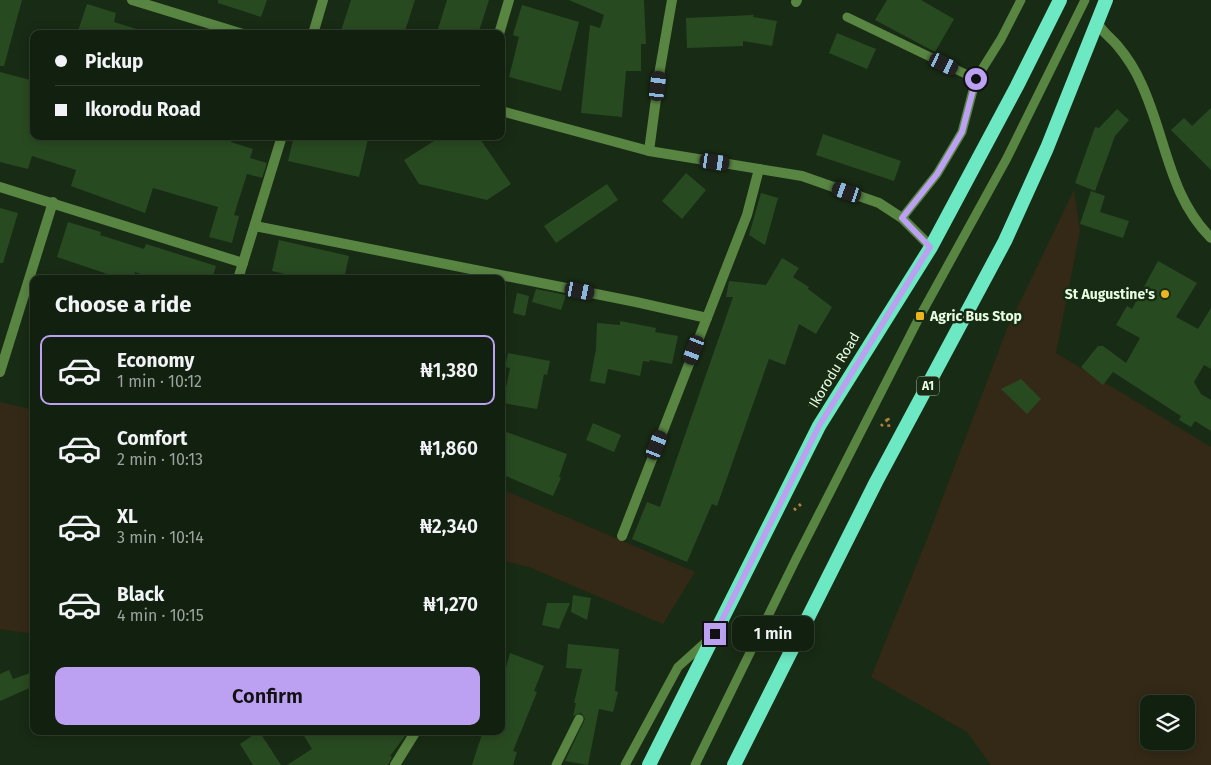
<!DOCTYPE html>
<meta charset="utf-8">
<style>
body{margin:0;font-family:"Fira Sans",sans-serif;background:#1b2818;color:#f1f3f6;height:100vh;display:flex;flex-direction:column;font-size:19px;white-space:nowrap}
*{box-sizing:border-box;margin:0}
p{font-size:16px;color:#9ca39e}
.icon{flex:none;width:28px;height:28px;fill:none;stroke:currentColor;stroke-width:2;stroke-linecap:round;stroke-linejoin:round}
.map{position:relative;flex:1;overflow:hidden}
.drawer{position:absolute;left:30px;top:275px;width:475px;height:460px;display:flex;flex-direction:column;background:#12200f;border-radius:10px;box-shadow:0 2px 12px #0003,0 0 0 1px #313e2f}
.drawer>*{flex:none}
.hud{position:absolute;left:30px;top:30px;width:475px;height:110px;border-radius:10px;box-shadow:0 2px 12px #0003,0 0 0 1px #313e2f;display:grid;align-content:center;height:110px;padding:0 25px;background:#12200f}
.controls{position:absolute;left:1140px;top:695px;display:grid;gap:10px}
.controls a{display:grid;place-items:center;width:55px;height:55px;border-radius:10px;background:#12200f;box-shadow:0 2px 12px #0003,0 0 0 1px #313e2f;font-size:25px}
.end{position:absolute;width:22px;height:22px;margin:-11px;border:6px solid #bca0f2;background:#111;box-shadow:0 0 0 2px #111}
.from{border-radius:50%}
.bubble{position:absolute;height:35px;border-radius:10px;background:#12200f;box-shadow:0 2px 12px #0003,0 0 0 1px #313e2f;font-size:16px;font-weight:600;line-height:35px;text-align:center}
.car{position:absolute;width:15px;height:30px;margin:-15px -8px;border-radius:6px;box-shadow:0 0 4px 1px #0007;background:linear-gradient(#222 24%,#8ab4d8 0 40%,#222 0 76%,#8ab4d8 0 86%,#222 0)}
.hud b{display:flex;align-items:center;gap:18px;height:48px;font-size:19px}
.hud b+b{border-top:1px solid #313e2f}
.hud i{width:12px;height:12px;background:#f1f3f6}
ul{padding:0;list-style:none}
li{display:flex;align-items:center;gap:15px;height:70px;margin:0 10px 8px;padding:0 15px;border:2px solid transparent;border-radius:10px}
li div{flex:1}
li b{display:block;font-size:19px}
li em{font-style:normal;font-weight:600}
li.active{border-color:#bca0f2}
li>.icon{width:45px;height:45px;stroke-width:1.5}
h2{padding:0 25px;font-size:22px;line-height:60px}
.action{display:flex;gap:10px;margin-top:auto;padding:10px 25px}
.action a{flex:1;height:58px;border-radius:10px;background:#bca0f2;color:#111;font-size:20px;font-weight:600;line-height:58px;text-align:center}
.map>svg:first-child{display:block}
.green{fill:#342917;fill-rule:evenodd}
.building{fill:#284a21}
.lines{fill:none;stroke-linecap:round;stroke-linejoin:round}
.path{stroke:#b4813c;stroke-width:3;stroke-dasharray:2.5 4;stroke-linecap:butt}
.service{stroke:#598543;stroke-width:9}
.minor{stroke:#598543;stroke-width:10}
.trunk{stroke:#6ce8c2;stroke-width:14}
.route{stroke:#bca0f2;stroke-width:6}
.poi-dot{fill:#ecb41d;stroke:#182b14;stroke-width:2}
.labels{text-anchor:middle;stroke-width:5;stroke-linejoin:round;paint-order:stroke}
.shield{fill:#182b14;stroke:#a9bda3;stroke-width:1}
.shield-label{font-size:12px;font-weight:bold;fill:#e7fce0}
.poi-label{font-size:14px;font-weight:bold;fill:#e7fce0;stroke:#182b14;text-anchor:end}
.street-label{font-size:14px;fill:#e7fce0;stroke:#182b14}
</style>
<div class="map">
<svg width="1211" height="765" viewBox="0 0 1211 765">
<rect width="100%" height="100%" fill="#182b14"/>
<g class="green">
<path d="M1074 190 1080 231 1056 353 1211 447V765H991L967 732 871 677 925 544 1007 329ZM1149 704H1186V741H1149Z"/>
<polygon points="0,402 34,410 34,634 0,629"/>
<polygon points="501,489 695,572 663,624 529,567 501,560"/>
</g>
<g class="building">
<polygon points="0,0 22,0 4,66 0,66"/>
<polygon points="218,0 267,0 261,17 218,3"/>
<polygon points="351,0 415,0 404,34 340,34"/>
<polygon points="447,0 489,0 478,34 452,34 438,29"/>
<polygon points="569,0 644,0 646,44 641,44 641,71 626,71 622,117 581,113 590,25 600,28 604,15"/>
<polygon points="887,0 921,0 954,19 935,52 875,20"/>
<polygon points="87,4 116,13 114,22 143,31 143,34 77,34"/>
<polygon points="522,5 579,22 561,91 509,77 519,37 513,35"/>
<polygon points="754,15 753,17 777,21 772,46 743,41 743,46 687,48 686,18"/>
<polygon points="837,33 876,49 867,69 829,53"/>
<polygon points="0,72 34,81 34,136 233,136 231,142 253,149 250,158 267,163 262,178 247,174 234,215 239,216 232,243 209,237 218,207 153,188 145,213 71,186 76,170 32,156 28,169 0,162"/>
<polygon points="1211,108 1211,170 1171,130 1184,118 1192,126"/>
<polygon points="1117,109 1129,120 1115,136 1095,191 1075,183 1095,127 1099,128"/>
<polygon points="823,134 901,161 894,181 816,155"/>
<polygon points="294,136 356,136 368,139 359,177 288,161"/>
<polygon points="442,136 478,136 511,184 487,200 419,184 404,160"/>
<polygon points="686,173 706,190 682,219 662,201"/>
<polygon points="607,184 618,200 556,243 544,226"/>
<polygon points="1091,191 1105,196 1100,212 1129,221 1123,238 1080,224"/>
<polygon points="761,193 778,198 765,245 749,235"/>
<polygon points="0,208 18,213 3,263 0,263"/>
<polygon points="68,222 101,232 100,235 144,249 146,244 216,266 212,279 155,279 135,272 133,279 122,279 57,257"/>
<polygon points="279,240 349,256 344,279 305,279 272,271"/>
<polygon points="782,258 799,268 793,277 809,287 808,289 832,307 816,334 799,324 785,365 769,359 717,506 712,504 687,562 632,539 647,502 660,507 733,297 726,297 729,281 766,285"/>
<polygon points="1158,261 1197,283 1176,317 1198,329 1211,308 1211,369 1204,365 1194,382 1201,394 1211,400 1211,431 1195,421 1191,427 1179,420 1181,416 1113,372 1103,385 1081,367 1098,346 1103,346 1126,363 1140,338 1116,325 1127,306 1132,309"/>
<polygon points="536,289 566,295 561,310 532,302"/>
<polygon points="517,293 529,296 525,316 513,313"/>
<polygon points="620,321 656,328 655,332 678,336 672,364 650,360 649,362 643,361 640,376 608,369 605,384 590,381 596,349 597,323 620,325"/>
<polygon points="508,353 550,361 547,375 544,374 537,409 503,403 510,368 505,367"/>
<polygon points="1021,379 1041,399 1027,414 1001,389"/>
<polygon points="593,423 621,435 614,452 586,440"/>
<polygon points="501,430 567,454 559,477 561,478 553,496 501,474"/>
<polygon points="573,595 591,598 587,620 571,612"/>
<polygon points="547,603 570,603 559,629 542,625"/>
<polygon points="568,644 619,649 615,691 618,692 613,712 599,709 588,765 565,761 585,719 581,713 573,716 576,703 574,703 582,669 566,668"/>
<polygon points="510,653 544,666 534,691 537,692 513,751 517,752 513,765 472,765 483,731 501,731 501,686"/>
<polygon points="9,670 13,679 30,673 34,686 0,701 0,674"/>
<polygon points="259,731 281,765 253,765 240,744"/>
<polygon points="301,731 399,731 405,736 390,756 392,757 388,765 287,765 312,749"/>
</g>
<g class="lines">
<g class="path">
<polyline points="808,405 818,399"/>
<polyline points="888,418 889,428"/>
<polyline points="881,426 888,419"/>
<polyline points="794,510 801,504"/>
</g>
<g class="service">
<polyline points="847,17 976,79"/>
<polyline points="902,218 937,174 962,132 976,79 1001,39 1021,0"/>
<polyline points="556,765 579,719"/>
<polyline points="625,765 678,667 709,639"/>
<polyline points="695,765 796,559 920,316 1007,158 1085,0"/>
</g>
<g class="minor">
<polyline points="132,0 243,34"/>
<polyline points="796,2 797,0"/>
<path d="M1097 22C1102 32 1110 37 1117 45 1127 57 1135 69 1141 83 1166 136 1168 195 1211 238"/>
<polyline points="313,34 323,0"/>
<polyline points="499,34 509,0"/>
<polyline points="501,111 649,151 802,176 879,203 902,218 931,247"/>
<polyline points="649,151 660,69 672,0"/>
<polyline points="0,187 243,263"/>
<polyline points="255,226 636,302 707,318"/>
<polyline points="238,279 282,136"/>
<polyline points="0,372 53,202"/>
<polyline points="622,536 747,215 759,169"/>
<polyline points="395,765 416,731"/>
</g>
<g class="trunk">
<polyline points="649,765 819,426 931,247 1017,86 1060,0"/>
<polyline points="734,765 876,482 1005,241 1047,148 1106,0"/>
</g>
</g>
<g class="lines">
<polyline class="route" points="715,634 819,426 930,247 902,218 937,174 962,132 976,79"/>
</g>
<g class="poi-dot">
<circle cx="1165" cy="294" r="5"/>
<rect x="915" y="311" width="10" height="10" rx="2.5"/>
</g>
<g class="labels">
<rect class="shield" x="917" y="376.5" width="22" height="19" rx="4"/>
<g class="shield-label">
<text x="928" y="390">A1</text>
</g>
<g class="poi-label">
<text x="1155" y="299">St Augustine's</text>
<text x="930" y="321" text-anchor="start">Agric Bus Stop</text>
</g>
<g class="street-label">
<text transform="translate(834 370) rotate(-59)" y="5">Ikorodu Road</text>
</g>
</g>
</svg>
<div class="controls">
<a><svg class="icon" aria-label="layers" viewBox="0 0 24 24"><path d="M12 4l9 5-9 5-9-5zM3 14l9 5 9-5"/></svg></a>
</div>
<i class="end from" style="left:976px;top:79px"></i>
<i class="end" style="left:715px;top:634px"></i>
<div class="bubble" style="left:732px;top:616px;width:82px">1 min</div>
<i class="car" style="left:944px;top:64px;rotate:116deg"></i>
<i class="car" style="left:658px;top:86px;rotate:7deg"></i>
<i class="car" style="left:715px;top:162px;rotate:98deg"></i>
<i class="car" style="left:847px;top:192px;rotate:289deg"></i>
<i class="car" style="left:580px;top:291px;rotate:101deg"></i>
<i class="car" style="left:694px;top:350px;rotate:201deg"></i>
<i class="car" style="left:657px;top:445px;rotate:22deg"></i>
<div class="hud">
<b><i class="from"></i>Pickup</b>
<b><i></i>Ikorodu Road</b>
</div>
<section class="drawer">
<h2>Choose a ride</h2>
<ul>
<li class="active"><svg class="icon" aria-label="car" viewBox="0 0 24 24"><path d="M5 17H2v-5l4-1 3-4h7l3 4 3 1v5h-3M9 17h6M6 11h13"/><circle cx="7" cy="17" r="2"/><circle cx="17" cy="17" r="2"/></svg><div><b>Economy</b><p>1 min · 10:12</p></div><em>₦1,380</em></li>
<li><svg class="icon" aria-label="car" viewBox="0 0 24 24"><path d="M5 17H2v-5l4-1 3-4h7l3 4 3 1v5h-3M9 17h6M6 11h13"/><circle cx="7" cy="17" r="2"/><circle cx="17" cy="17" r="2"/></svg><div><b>Comfort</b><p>2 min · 10:13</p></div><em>₦1,860</em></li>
<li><svg class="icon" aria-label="car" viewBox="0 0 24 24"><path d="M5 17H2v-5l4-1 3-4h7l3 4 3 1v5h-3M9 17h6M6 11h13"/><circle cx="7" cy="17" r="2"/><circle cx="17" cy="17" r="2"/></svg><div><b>XL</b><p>3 min · 10:14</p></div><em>₦2,340</em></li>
<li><svg class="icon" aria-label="car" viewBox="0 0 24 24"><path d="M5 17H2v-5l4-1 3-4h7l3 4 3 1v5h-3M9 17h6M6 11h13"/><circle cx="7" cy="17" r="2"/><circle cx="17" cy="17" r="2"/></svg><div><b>Black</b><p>4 min · 10:15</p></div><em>₦1,270</em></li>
</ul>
<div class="action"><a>Confirm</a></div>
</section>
</div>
